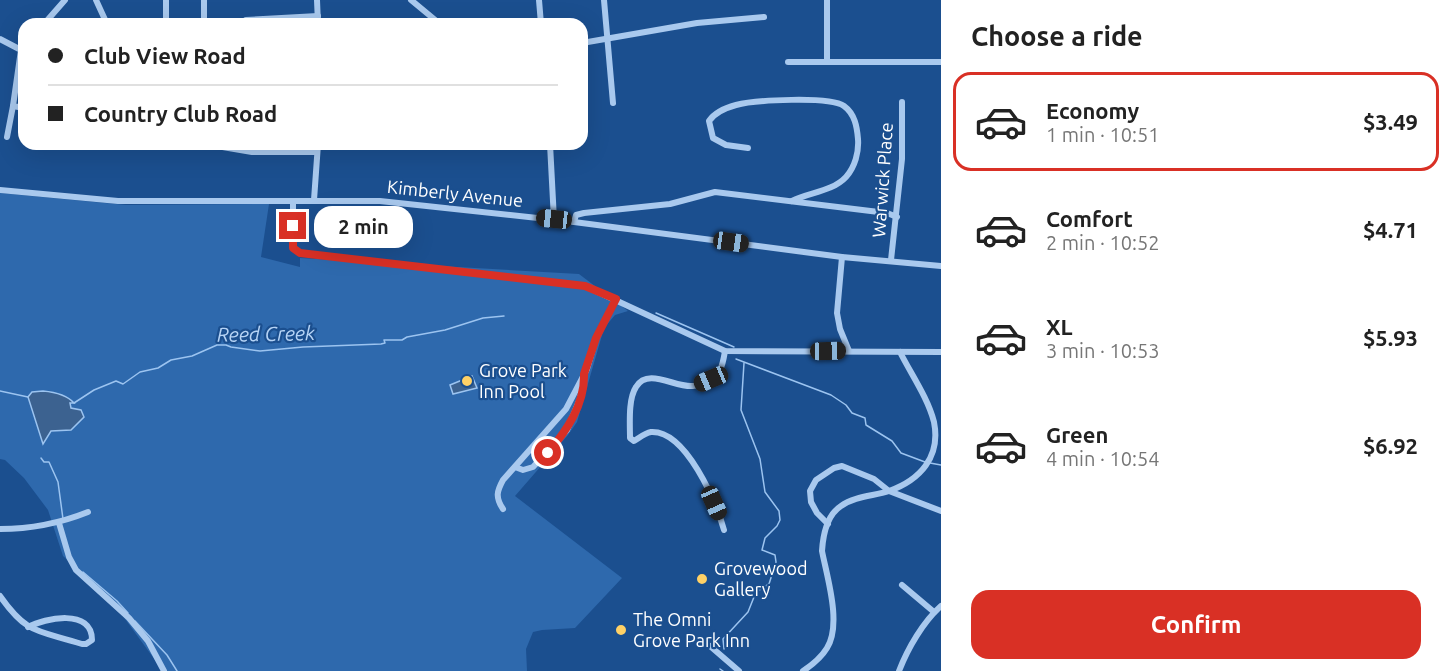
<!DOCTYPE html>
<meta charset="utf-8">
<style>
body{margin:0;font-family:Ubuntu,sans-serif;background:#f6f6f6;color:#222;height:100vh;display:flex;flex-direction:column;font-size:22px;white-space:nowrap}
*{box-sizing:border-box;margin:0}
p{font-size:20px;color:#767676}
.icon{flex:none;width:33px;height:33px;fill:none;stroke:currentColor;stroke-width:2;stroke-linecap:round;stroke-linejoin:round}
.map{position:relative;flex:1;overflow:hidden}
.panel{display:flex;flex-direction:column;background:#fff;width:510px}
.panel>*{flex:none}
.top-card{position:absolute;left:18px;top:18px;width:570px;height:132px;border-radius:18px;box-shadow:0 6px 24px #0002;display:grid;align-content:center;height:132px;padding:0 30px;background:#fff}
.end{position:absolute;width:27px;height:27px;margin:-14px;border:8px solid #d93025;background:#fff;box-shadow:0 0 0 3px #fff}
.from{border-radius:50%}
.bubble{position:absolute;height:42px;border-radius:18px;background:#fff;box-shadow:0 6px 24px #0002;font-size:20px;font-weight:600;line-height:42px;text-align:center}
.car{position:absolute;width:18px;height:36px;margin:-18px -9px;border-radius:8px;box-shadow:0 0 4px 2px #0007;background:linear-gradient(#222 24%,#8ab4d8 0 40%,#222 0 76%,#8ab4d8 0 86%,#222 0)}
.top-card b{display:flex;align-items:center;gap:21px;height:57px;font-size:22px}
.top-card b+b{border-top:2px solid #e0e0e0}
.top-card i{width:15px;height:15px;background:#222}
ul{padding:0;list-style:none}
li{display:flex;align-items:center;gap:18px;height:99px;margin:0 12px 9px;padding:0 18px;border:3px solid transparent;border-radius:18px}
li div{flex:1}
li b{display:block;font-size:22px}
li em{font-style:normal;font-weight:600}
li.current{border-color:#d93025}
li>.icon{width:54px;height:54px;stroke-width:1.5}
h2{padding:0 30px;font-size:27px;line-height:72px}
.primary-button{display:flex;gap:12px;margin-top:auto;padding:12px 30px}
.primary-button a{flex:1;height:69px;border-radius:18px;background:#d93025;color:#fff;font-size:24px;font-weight:600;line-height:69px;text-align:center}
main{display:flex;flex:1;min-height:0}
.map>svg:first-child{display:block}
.green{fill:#2e69ad}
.water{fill:#3c6290;stroke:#9cc4f0;stroke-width:1.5}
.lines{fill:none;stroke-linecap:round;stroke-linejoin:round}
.stream{stroke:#9cc4f0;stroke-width:1.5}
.minor{stroke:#a9c9ee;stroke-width:6}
.route{stroke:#d93025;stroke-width:8}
.poi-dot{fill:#ffd166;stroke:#1b4f8f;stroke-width:2}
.labels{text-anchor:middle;stroke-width:4.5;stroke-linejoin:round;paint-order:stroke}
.street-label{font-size:18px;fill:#fff;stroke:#1b4f8f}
.poi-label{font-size:18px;fill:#fff;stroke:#1b4f8f;text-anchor:start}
.water-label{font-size:20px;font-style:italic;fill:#b5d3f5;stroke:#1b4f8f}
</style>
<main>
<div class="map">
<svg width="941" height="671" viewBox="0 0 941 671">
<rect width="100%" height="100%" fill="#1b4f8f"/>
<polygon class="green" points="0,193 126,205 269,204 261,257 300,267 300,258 579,274 628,311 615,315 604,328 577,422 568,435 515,496 622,578 575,628 542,630 533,632 526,649 527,671 163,671 109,597 63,556 48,510 24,478 5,460 0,459"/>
<g class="water">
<polygon points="472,376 477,388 453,394 450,385"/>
<path d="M43 391C54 392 66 394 74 403H70L71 408 81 410 84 417 71 430 51 431 43 444 28 397 32 392Z"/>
</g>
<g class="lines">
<g class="stream">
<polyline points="656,313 734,347"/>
<polyline points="736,359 831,395 846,405 852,413 865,418 866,425 892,441 901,453 925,462"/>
<polyline points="0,391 28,397"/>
<polyline points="74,403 94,390 116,381 123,384 140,372 158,368 171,360 192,356 217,345 226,345 231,347 260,351 303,347 381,344 385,343 384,340 402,340 407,337 445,330 483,318 504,316"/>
<polyline points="41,458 44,462 49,462 58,482 63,519"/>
<polyline points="930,463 941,465"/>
<polyline points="83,572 117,601 128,613"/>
<polyline points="135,621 167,655 177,671"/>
<polyline points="724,649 723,639 748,612 756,592 769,584 776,562 775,555 762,550 765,538 777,526 780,520 779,511 765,492 760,459 741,410 744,363"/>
<polyline points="720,669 723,671"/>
</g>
<g class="minor">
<polyline points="96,0 107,24"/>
<polyline points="204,0 204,24"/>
<polyline points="317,0 318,24"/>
<polyline points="411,0 440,24"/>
<polyline points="539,0 541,24"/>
<polyline points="604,0 613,103"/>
<polyline points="246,20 318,16"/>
<polyline points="44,24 65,0"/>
<polyline points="166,24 166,0"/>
<polyline points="0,39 21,50 13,106 24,108"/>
<polyline points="582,43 697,23 764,17"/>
<polyline points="827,61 827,0"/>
<polyline points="788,62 941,62"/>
<polyline points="7,137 13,106"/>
<polyline points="205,144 252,152 317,152"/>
<polyline points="550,144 554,220"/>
<path d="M748 148 726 145 713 138 709 121C715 112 725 108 736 105 754 100 830 96 844 106 855 114 857 127 858 139 859 152 855 167 846 177 832 192 809 192 792 201"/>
<polyline points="0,190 118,201 380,201 574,222 842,257 941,266"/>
<polyline points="314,200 318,144"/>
<polyline points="293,201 293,248 300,253 585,286 725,351 941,352"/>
<polyline points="574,222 576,215 584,213 670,204 715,192 887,213 897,217"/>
<polyline points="842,257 837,313 840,329 849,351"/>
<polyline points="891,260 902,159 902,102"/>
<polyline points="515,467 523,470 533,467 567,430 580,399 584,378"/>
<path d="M503 509C495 497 497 491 503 480L566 409 587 369 596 338 616 299"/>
<polyline points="59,523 69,557 76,570 129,618 148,641 164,671"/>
<polyline points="828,524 817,513 811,502 810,491 816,480 834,468 842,466 874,479 889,491 941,511"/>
<path d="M0 529C32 529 58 524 88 512"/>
<path d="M724 530C716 502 686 430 651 432 645 433 639 438 634 441L630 438C630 424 628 399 636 387 648 367 675 388 693 386 697 386 702 382 706 381 711 378 718 375 720 370 723 364 724 357 725 351"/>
<polyline points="902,585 934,612"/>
<path d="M0 596C28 636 39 630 82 644H86L92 640C92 608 45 618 28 627"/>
<polyline points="710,646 739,671"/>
<path d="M803 671C812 665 821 658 827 648 842 624 827 577 822 551 823 535 827 515 841 506 855 496 874 496 889 491 920 480 941 457 934 422 928 398 911 374 900 352"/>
<path d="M899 671C908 648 923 622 941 606"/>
</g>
</g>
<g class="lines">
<path class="route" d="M293 226V248L300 253 585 286 616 299 596 338 584 374C585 405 566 431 548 453"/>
</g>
<g class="poi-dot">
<circle cx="467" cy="381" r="6"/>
<circle cx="702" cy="579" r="6"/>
<circle cx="621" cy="630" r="6"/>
</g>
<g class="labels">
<g class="street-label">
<text transform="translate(883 180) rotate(-86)" y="6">Warwick Place</text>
<text transform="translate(455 194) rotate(6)" y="6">Kimberly Avenue</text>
</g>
<g class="poi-label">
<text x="479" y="377">Grove Park<tspan x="479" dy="21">Inn Pool</tspan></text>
<text x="714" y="575">Grovewood<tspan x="714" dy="21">Gallery</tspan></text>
<text x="633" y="626">The Omni<tspan x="633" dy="21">Grove Park Inn</tspan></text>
</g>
<g class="water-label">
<text transform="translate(266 334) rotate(-1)" y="7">Reed Creek</text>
</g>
</g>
</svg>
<i class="end from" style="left:548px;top:453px"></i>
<i class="end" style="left:293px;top:226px"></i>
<div class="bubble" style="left:314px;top:206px;width:99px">2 min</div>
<i class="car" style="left:554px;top:219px;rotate:276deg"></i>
<i class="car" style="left:731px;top:242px;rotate:98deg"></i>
<i class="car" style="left:828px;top:351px;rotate:89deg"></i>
<i class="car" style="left:711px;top:379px;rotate:247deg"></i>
<i class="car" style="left:714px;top:503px;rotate:156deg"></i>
<div class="top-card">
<b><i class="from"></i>Club View Road</b>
<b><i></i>Country Club Road</b>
</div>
</div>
<section class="panel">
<h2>Choose a ride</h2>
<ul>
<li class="current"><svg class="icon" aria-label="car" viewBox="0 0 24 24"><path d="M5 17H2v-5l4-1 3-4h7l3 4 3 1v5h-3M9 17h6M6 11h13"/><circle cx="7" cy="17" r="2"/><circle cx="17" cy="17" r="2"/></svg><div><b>Economy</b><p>1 min · 10:51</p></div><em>$3.49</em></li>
<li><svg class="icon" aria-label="car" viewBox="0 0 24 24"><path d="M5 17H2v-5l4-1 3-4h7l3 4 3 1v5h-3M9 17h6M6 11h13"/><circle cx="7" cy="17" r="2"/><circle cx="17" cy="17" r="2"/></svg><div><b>Comfort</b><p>2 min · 10:52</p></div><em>$4.71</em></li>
<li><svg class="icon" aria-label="car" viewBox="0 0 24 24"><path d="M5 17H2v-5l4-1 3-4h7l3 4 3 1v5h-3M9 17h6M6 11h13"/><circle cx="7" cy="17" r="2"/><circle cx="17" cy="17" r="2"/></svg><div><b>XL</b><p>3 min · 10:53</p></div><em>$5.93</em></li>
<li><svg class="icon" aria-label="car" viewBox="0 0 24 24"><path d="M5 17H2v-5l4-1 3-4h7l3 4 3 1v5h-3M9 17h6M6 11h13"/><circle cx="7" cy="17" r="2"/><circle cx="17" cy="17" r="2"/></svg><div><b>Green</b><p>4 min · 10:54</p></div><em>$6.92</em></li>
</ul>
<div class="primary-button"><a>Confirm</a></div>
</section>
</main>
